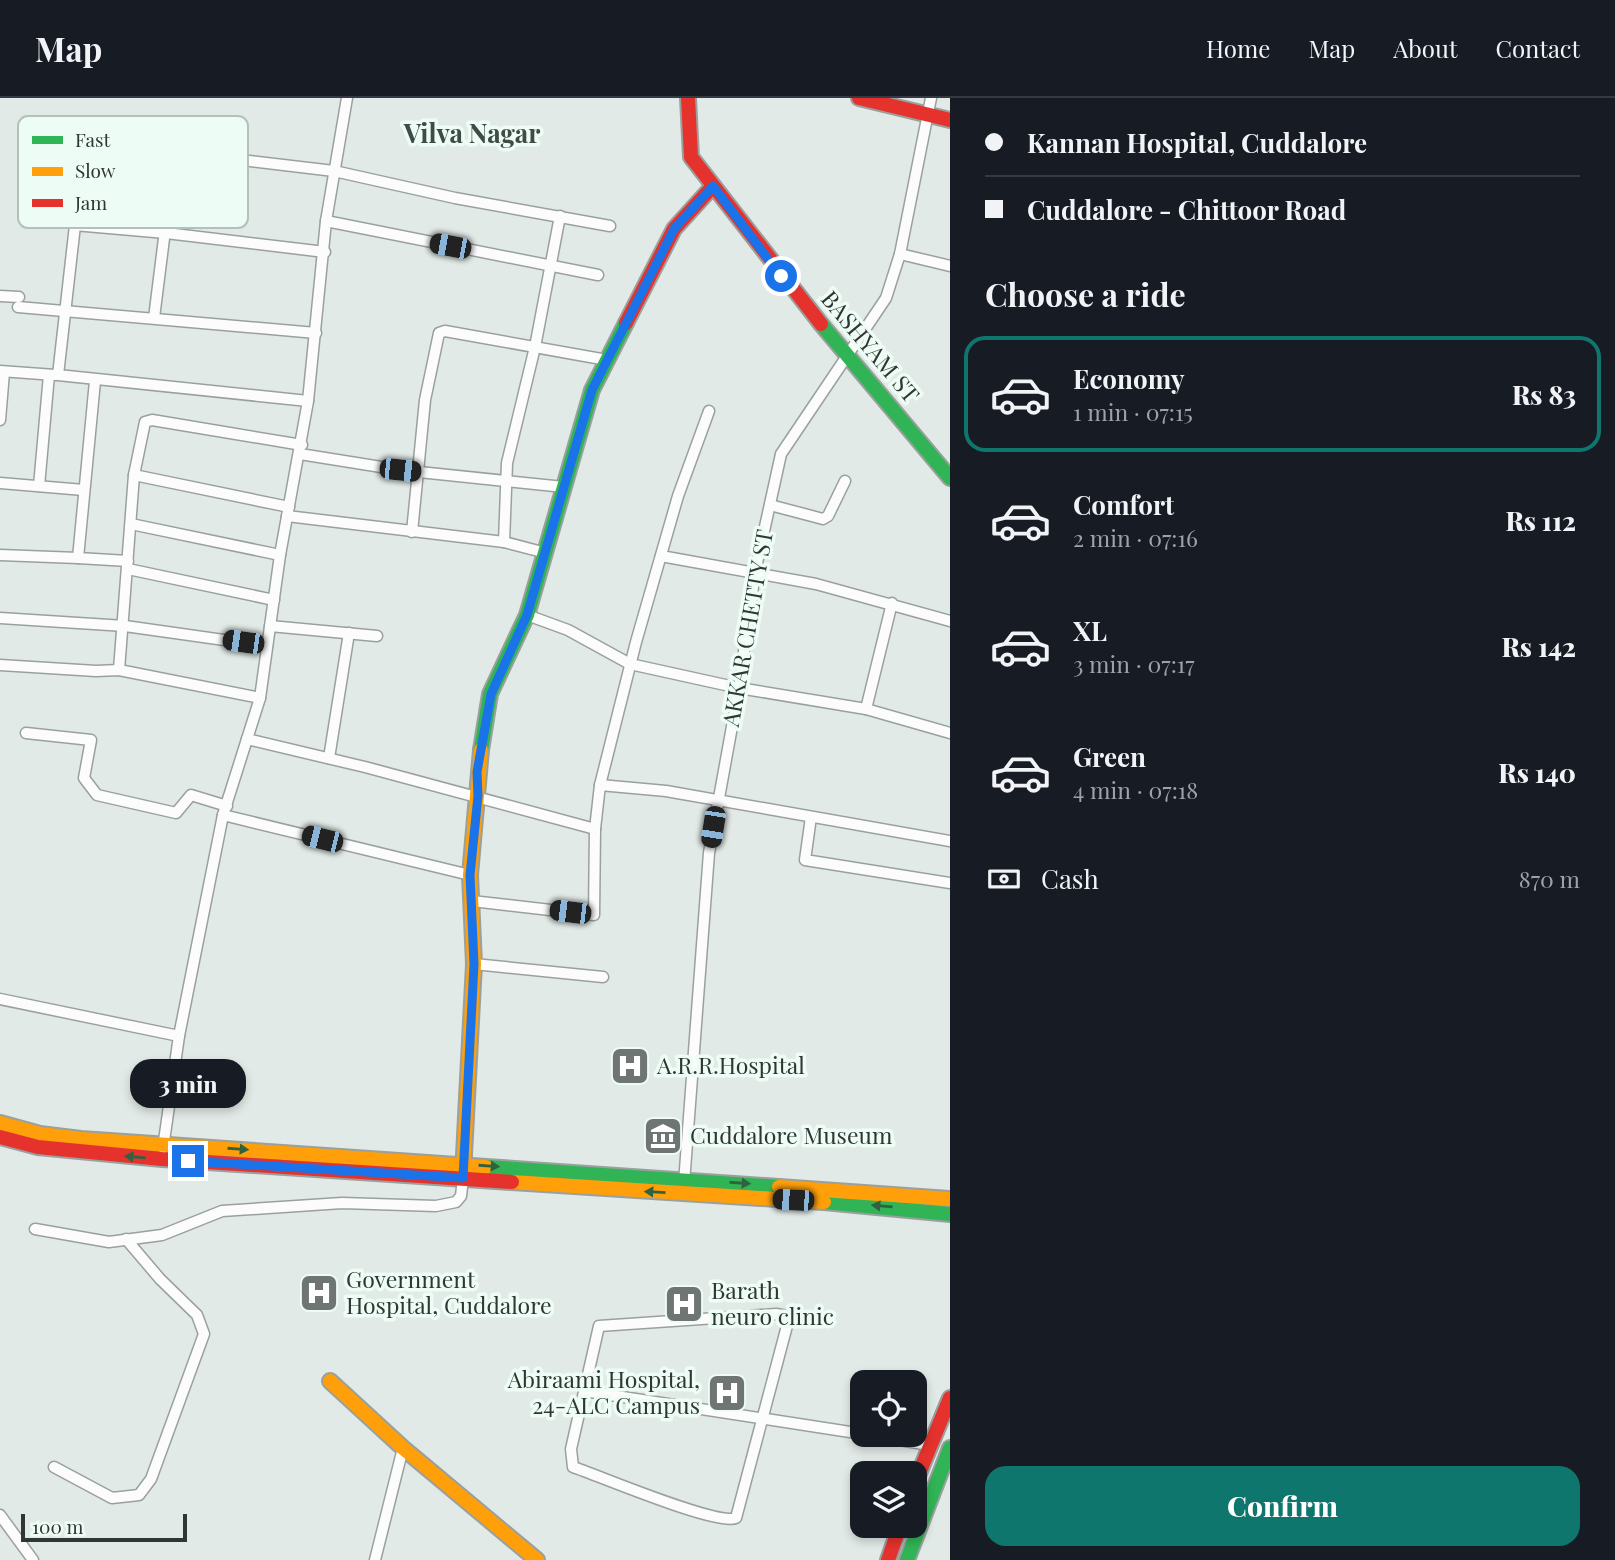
<!DOCTYPE html>
<meta charset="utf-8">
<style>
body{margin:0;font-family:"Playfair Display",serif;background:#242831;color:#f1f3f6;height:100vh;display:flex;flex-direction:column;font-size:26px;white-space:nowrap}
*{box-sizing:border-box;margin:0}
p{font-size:23px;color:#9ea1a6}
.icon{flex:none;width:38px;height:38px;fill:none;stroke:currentColor;stroke-width:2;stroke-linecap:round;stroke-linejoin:round}
.map{position:relative;flex:1;overflow:hidden}
.sheet{display:flex;flex-direction:column;background:#171b24;width:665px}
.sheet>*{flex:none}
.top-card{display:grid;align-content:center;height:154px;padding:0 35px;background:#171b24}
.buttons{position:absolute;left:850px;top:1272px;display:grid;gap:14px}
.buttons a{display:grid;place-items:center;width:77px;height:77px;border-radius:14px;background:#171b24;box-shadow:0 4px 10px #0003;font-size:35px}
.scale{position:absolute;left:21px;bottom:18px;width:166px;box-sizing:border-box;padding-left:7px;border:4px solid #303633;border-top:0;font-size:19px;line-height:24px;white-space:nowrap;color:#303633;-webkit-text-stroke:5px #edfcf4;paint-order:stroke}
.end{position:absolute;width:32px;height:32px;margin:-16px;border:9px solid #1a73e8;background:#fff;box-shadow:0 0 0 4px #fff}
.from{border-radius:50%}
.bubble{position:absolute;height:49px;border-radius:21px;background:#171b24;box-shadow:0 4px 10px #0003;font-size:23px;font-weight:800;line-height:49px;text-align:center}
.car{position:absolute;width:21px;height:42px;margin:-21px -10px;border-radius:9px;box-shadow:0 0 5px 2px #0007;background:linear-gradient(#222 24%,#8ab4d8 0 40%,#222 0 76%,#8ab4d8 0 86%,#222 0)}
.top-card b{display:flex;align-items:center;gap:24px;height:66px;font-size:26px}
.top-card b+b{border-top:2px solid #363941}
.top-card i{width:18px;height:18px;background:#f1f3f6}
ul{padding:0;list-style:none}
li{display:flex;align-items:center;gap:21px;height:116px;margin:0 14px 10px;padding:0 21px;border:4px solid transparent;border-radius:21px}
li div{flex:1}
li b{display:block;font-size:26px}
li em{font-style:normal;font-weight:800}
li.current{border-color:#0f766e}
li>.icon{width:63px;height:63px;stroke-width:1.5}
h2{padding:0 35px;font-size:32px;line-height:84px}
.pay{display:flex;align-items:center;gap:18px;height:77px;padding:0 35px;font-size:26px}
.pay p{margin-inline-start:auto}
.button{display:flex;gap:14px;margin-top:auto;padding:14px 35px}
.button a{flex:1;height:80px;border-radius:21px;background:#0f766e;color:#fff;font-size:28px;font-weight:800;line-height:80px;text-align:center}
header{display:flex;align-items:center;gap:42px;box-sizing:border-box;height:98px;padding:0 35px;background:#171b24;border-bottom:2px solid #363941}
header strong{font-size:33px}
nav{display:flex;gap:38px;margin-inline-start:auto;font-size:24px}
main{display:flex;flex:1;min-height:0}
.map>svg:first-child{display:block}
.lines{fill:none;stroke-linecap:round;stroke-linejoin:round}
.street-casing{stroke:#9aa09e;stroke-width:13}
.fast-casing{stroke:#9aa09e;stroke-width:18}
.slow-casing{stroke:#9aa09e;stroke-width:18}
.jam-casing{stroke:#9aa09e;stroke-width:18}
.street{stroke:#fbfcfb;stroke-width:10}
.fast{stroke:#30b455;stroke-width:14}
.slow{stroke:#ff9f0a;stroke-width:14}
.jam{stroke:#e5322d;stroke-width:14}
.oneway{fill:#30623f}
.route{stroke:#1a73e8;stroke-width:9}
.labels{text-anchor:middle;stroke-width:7;stroke-linejoin:round;paint-order:stroke}
.street-label{font-size:23px;fill:#303633;stroke:#edfcf4}
.poi-label{font-size:23px;fill:#303633;stroke:#edfcf4;text-anchor:start}
.quarter-label{font-size:26px;font-weight:bold;fill:#3f4b46;stroke:#edfcf4}
.key{fill:#edfcf4;stroke:#b4c1ba;stroke-width:2}
.key-label{font-size:19px;fill:#303633}
</style>
<header>
<strong>Map</strong>
<nav><a>Home</a><a>Map</a><a>About</a><a>Contact</a></nav>
</header>
<main>
<div class="map">
<svg width="950" height="1462" viewBox="0 0 950 1462">
<rect width="100%" height="100%" fill="#e2eae7"/>
<g class="lines">
<g class="street-casing">
<g id="street">
<polyline points="326,123 598,177"/>
<polyline points="74,127 166,135 325,154"/>
<polyline points="900,156 950,168"/>
<polyline points="0,198 19,199"/>
<polyline points="18,209 316,235"/>
<polyline points="154,220 175,53"/>
<polyline points="0,273 55,277"/>
<polyline points="95,283 78,460 128,463"/>
<polyline points="308,303 58,277 84,48 90,44 334,73 455,100 610,128"/>
<polyline points="0,322 4,274"/>
<polyline points="300,356 400,372 564,389"/>
<polyline points="134,377 289,409"/>
<polyline points="0,385 84,392"/>
<polyline points="39,388 49,277"/>
<polyline points="770,407 823,421 828,418 845,383"/>
<polyline points="287,418 504,444 546,455"/>
<polyline points="131,426 280,457"/>
<polyline points="412,434 425,302 439,235 445,233 607,262"/>
<polyline points="504,444 507,365 535,249 560,118"/>
<polyline points="0,457 78,460"/>
<polyline points="661,458 816,486 950,523"/>
<polyline points="128,471 274,502"/>
<polyline points="527,517 568,532 630,566 739,590 866,611 950,635"/>
<polyline points="0,520 125,528 267,548"/>
<polyline points="270,528 377,538"/>
<polyline points="0,567 96,573 119,572 260,600"/>
<polyline points="119,572 134,377 145,324 152,322 302,347"/>
<polyline points="866,611 892,505"/>
<polyline points="26,635 91,642 84,680 97,697 176,715 191,697 227,708"/>
<polyline points="247,641 365,669 595,731"/>
<polyline points="329,660 349,535"/>
<polyline points="600,687 666,693 950,743"/>
<polyline points="223,717 470,777"/>
<polyline points="811,719 805,762 950,785"/>
<polyline points="472,803 594,817 595,731 600,687 636,544 678,398 709,313"/>
<polyline points="474,866 603,879"/>
<polyline points="0,901 179,938"/>
<polyline points="163,1050 179,938 223,717 260,600 280,457 308,303 326,123 347,0"/>
<polyline points="684,1085 709,755 739,590 755,474 781,356 886,200 900,156 931,0"/>
<polyline points="35,1131 109,1144 162,1137 222,1113 342,1105 436,1108 456,1104 461,1098 463,1080"/>
<path d="M776 1216 788 1218V1224L736 1420C717 1428 600 1378 573 1369L571 1351 599 1228Z"/>
<polyline points="584,1293 863,1336"/>
<polyline points="870,1337 929,1347"/>
<polyline points="54,1369 112,1400 139,1397 151,1381 204,1236 197,1217 160,1181 126,1141"/>
<polyline points="0,1417 33,1462"/>
<polyline points="375,1462 403,1350"/>
</g>
</g>
<g class="fast-casing">
<g id="fast">
<polyline points="821,226 950,380"/>
<polyline points="481,652 490,596 527,517 592,292 626,225"/>
<polyline points="486,1069 779,1089"/>
<polyline points="824,1104 950,1116"/>
<polyline points="907,1462 950,1350"/>
</g>
</g>
<g class="slow-casing">
<g id="slow">
<polyline points="0,1025 40,1036 81,1041 486,1069"/>
<polyline points="463,1076 474,866 470,777 481,652"/>
<polyline points="512,1084 824,1104"/>
<polyline points="779,1089 950,1101"/>
<polyline points="330,1283 403,1350 537,1462"/>
</g>
</g>
<g class="jam-casing">
<g id="jam">
<polyline points="688,0 691,59 821,226"/>
<polyline points="859,0 950,22"/>
<polyline points="626,225 674,131 713,88"/>
<polyline points="0,1039 38,1049 162,1061 512,1084"/>
<polyline points="915,1385 950,1300"/>
<polyline points="888,1462 900,1428"/>
</g>
</g>
<use href="#street" class="street"/>
<use href="#fast" class="fast"/>
<use href="#slow" class="slow"/>
<use href="#jam" class="jam"/>
</g>
<defs><path id="oneway-solid" d="M-6-.8H1V-3.2L6.5 0L1 3.2V.8H-6Z" transform="scale(1.75)"/></defs>
<g class="oneway">
<use href="#oneway-solid" transform="translate(238 1051) rotate(4)"/>
<use href="#oneway-solid" transform="translate(135 1059) rotate(-175)"/>
<use href="#oneway-solid" transform="translate(489 1068) rotate(4)"/>
<use href="#oneway-solid" transform="translate(740 1085) rotate(4)"/>
<use href="#oneway-solid" transform="translate(655 1094) rotate(-177)"/>
<use href="#oneway-solid" transform="translate(882 1108) rotate(-175)"/>
</g>
<g class="lines">
<polyline class="route" points="188,1063 463,1080 474,866 470,777 478,698 477,674 491,596 527,517 592,292 674,131 713,88 781,178"/>
</g>
<defs>
<g id="hospital-square" transform="scale(2.0125)"><rect x="-9" y="-9" width="18" height="18" rx="4" fill="#6e7572" stroke="#edfcf4"/><path d="M-5-5h3v3.5h4V-5h3V5h-3V1.5h-4V5h-3Z" fill="#fff"/></g>
<g id="museum-square" transform="scale(2.0125)"><rect x="-9" y="-9" width="18" height="18" rx="4" fill="#6e7572" stroke="#edfcf4"/><path d="M0-6L6-3V-2H-6V-3ZM-5-1h2V3h-2ZM-1-1h2V3h-2ZM3-1h2V3H3ZM-6 4H6V6H-6Z" fill="#fff"/></g>
</defs>
<g fill-rule="evenodd">
<use href="#hospital-square" x="630" y="968"/>
<use href="#museum-square" x="663" y="1038"/>
<use href="#hospital-square" x="319" y="1195"/>
<use href="#hospital-square" x="684" y="1206"/>
<use href="#hospital-square" x="727" y="1295"/>
</g>
<g class="labels">
<g class="street-label">
<text transform="translate(870 249) rotate(50)" y="8">BASHYAM ST</text>
<text transform="translate(748 530) rotate(-80)" y="8">AKKAR CHETTY ST</text>
</g>
<g class="poi-label">
<text x="657" y="976">A.R.R.Hospital</text>
<text x="690" y="1046">Cuddalore Museum</text>
<text x="346" y="1190">Government<tspan x="346" dy="26">Hospital, Cuddalore</tspan></text>
<text x="711" y="1201">Barath<tspan x="711" dy="26">neuro clinic</tspan></text>
<text x="700" y="1290" text-anchor="end">Abiraami Hospital,<tspan x="700" dy="26">24-ALC Campus</tspan></text>
</g>
<g class="quarter-label">
<text x="472" y="45">Vilva Nagar</text>
</g>
</g>
<rect x="18" y="18" width="230" height="112" rx="10" class="key"/>
<rect x="32" y="38" width="31" height="8" fill="#30b455"/>
<rect x="32" y="69" width="31" height="9" fill="#ff9f0a"/>
<rect x="32" y="101" width="31" height="8" fill="#e5322d"/>
<g class="key-label">
<text x="75" y="49">Fast</text>
<text x="75" y="80">Slow</text>
<text x="75" y="112">Jam</text>
</g>
</svg>
<div class="buttons">
<a><svg class="icon" aria-label="locate" viewBox="0 0 24 24"><circle cx="12" cy="12" r="6"/><path d="M12 2v4M12 18v4M2 12h4M18 12h4"/></svg></a>
<a><svg class="icon" aria-label="layers" viewBox="0 0 24 24"><path d="M12 4l9 5-9 5-9-5zM3 14l9 5 9-5"/></svg></a>
</div>
<div class="scale">100 m</div>
<i class="end from" style="left:781px;top:178px"></i>
<i class="end" style="left:188px;top:1063px"></i>
<div class="bubble" style="left:130px;top:961px;width:116px">3 min</div>
<i class="car" style="left:450px;top:148px;rotate:281deg"></i>
<i class="car" style="left:400px;top:372px;rotate:96deg"></i>
<i class="car" style="left:243px;top:544px;rotate:278deg"></i>
<i class="car" style="left:713px;top:729px;rotate:189deg"></i>
<i class="car" style="left:322px;top:741px;rotate:284deg"></i>
<i class="car" style="left:570px;top:814px;rotate:277deg"></i>
<i class="car" style="left:793px;top:1102px;rotate:273deg"></i>
</div>
<section class="sheet">
<div class="top-card">
<b><i class="from"></i>Kannan Hospital, Cuddalore</b>
<b><i></i>Cuddalore - Chittoor Road</b>
</div>
<h2>Choose a ride</h2>
<ul>
<li class="current"><svg class="icon" aria-label="car" viewBox="0 0 24 24"><path d="M5 17H2v-5l4-1 3-4h7l3 4 3 1v5h-3M9 17h6M6 11h13"/><circle cx="7" cy="17" r="2"/><circle cx="17" cy="17" r="2"/></svg><div><b>Economy</b><p>1 min · 07:15</p></div><em>Rs 83</em></li>
<li><svg class="icon" aria-label="car" viewBox="0 0 24 24"><path d="M5 17H2v-5l4-1 3-4h7l3 4 3 1v5h-3M9 17h6M6 11h13"/><circle cx="7" cy="17" r="2"/><circle cx="17" cy="17" r="2"/></svg><div><b>Comfort</b><p>2 min · 07:16</p></div><em>Rs 112</em></li>
<li><svg class="icon" aria-label="car" viewBox="0 0 24 24"><path d="M5 17H2v-5l4-1 3-4h7l3 4 3 1v5h-3M9 17h6M6 11h13"/><circle cx="7" cy="17" r="2"/><circle cx="17" cy="17" r="2"/></svg><div><b>XL</b><p>3 min · 07:17</p></div><em>Rs 142</em></li>
<li><svg class="icon" aria-label="car" viewBox="0 0 24 24"><path d="M5 17H2v-5l4-1 3-4h7l3 4 3 1v5h-3M9 17h6M6 11h13"/><circle cx="7" cy="17" r="2"/><circle cx="17" cy="17" r="2"/></svg><div><b>Green</b><p>4 min · 07:18</p></div><em>Rs 140</em></li>
</ul>
<div class="pay"><svg class="icon" aria-label="cash" viewBox="0 0 24 24"><path d="M3 7h18v10H3z"/><circle cx="12" cy="12" r="2"/></svg>Cash<p>870 m</p></div>
<div class="button"><a>Confirm</a></div>
</section>
</main>
